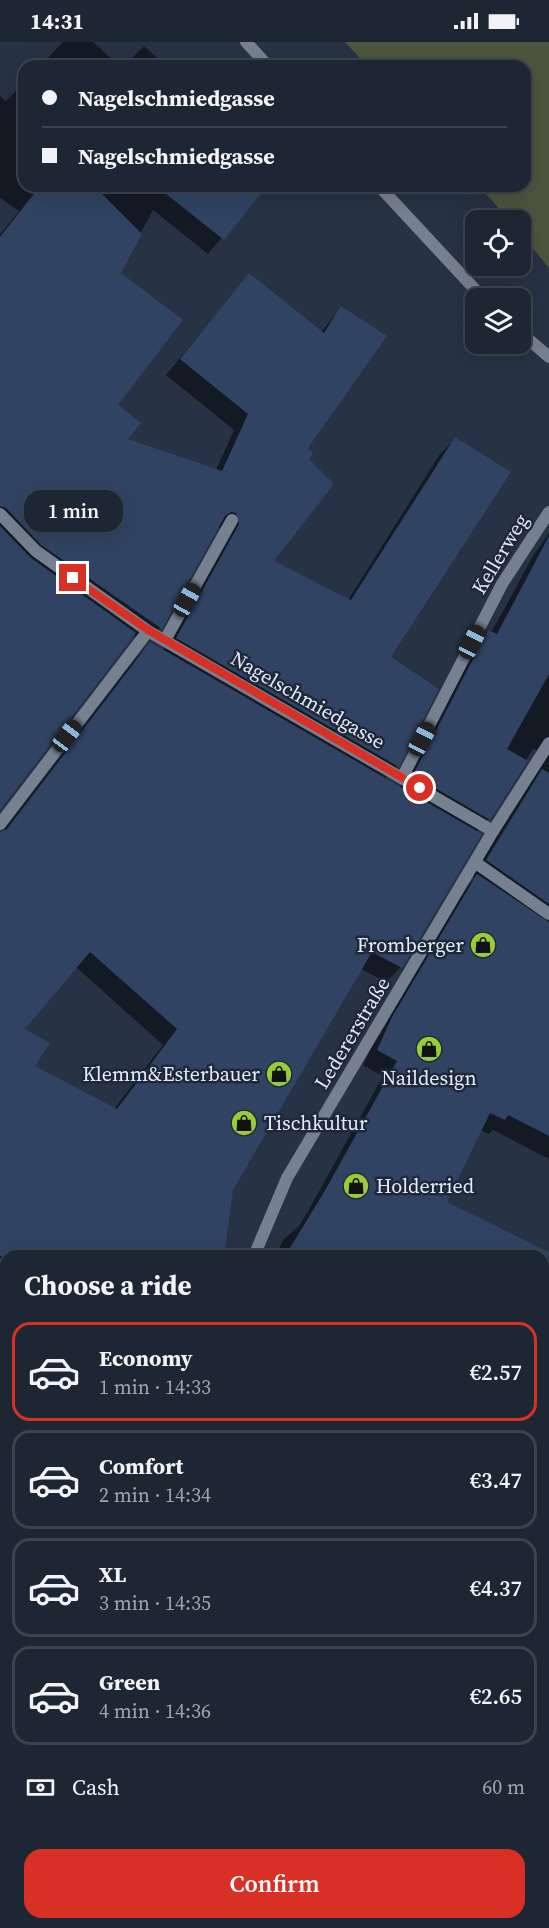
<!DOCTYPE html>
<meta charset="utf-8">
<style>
body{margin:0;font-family:"Source Serif 4",serif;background:#2a323f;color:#f1f3f6;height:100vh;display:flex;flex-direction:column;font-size:22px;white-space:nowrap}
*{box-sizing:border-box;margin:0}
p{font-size:20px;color:#a0a5ac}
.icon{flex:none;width:33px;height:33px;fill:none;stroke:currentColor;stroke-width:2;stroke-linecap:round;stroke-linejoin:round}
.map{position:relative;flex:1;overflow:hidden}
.side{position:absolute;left:0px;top:1208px;width:549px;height:680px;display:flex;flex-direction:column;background:#1d2633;border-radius:18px 18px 0 0;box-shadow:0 6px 24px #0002,0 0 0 2px #3b434e}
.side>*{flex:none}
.guide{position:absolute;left:18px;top:18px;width:513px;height:132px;border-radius:18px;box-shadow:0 6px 24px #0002,0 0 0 2px #3b434e;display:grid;align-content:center;height:132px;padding:0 24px;background:#1d2633}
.controls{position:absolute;left:465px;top:168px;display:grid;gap:12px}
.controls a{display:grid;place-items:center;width:66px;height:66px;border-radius:12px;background:#1d2633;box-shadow:0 6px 24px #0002,0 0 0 2px #3b434e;font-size:30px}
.end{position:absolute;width:27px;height:27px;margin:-14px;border:8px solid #d93025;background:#fff;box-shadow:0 0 0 3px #fff}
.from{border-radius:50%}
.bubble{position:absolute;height:42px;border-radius:18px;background:#1d2633;box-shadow:0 6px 24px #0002,0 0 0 2px #3b434e;font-size:20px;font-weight:600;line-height:42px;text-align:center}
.car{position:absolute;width:18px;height:36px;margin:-18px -9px;border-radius:8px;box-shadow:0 0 4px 2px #0007;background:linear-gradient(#222 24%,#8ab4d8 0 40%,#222 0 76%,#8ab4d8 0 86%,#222 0)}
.guide b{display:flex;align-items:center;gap:21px;height:57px;font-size:22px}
.guide b+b{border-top:2px solid #3b434e}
.guide i{width:15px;height:15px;background:#f1f3f6}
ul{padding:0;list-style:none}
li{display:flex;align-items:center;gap:18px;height:99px;margin:0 12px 9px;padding:0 12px;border:3px solid #3b434e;border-radius:18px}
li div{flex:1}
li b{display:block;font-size:22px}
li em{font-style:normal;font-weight:600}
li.selected{border-color:#d93025}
li>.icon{width:54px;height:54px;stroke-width:1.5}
h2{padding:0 24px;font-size:27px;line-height:72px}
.pay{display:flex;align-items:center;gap:15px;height:66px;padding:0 24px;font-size:22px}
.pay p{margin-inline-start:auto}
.cta{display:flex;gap:12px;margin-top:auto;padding:12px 24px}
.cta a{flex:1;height:69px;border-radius:18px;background:#d93025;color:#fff;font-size:24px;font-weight:600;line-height:69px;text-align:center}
.status{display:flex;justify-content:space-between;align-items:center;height:42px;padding:0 30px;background:#1d2633;direction:ltr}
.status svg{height:16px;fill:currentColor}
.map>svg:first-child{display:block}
.green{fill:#4b563d}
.shadow{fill:#0007;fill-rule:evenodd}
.building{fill:#304362;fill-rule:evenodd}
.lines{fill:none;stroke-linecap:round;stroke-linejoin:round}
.service{stroke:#768090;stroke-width:12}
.minor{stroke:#768090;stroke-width:12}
.route{stroke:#d93025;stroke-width:8}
.labels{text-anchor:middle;stroke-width:5;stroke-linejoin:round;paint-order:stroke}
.street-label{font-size:20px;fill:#e5ecf8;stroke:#1e283a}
.poi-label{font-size:20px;fill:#e5ecf8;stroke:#1e283a;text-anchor:end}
</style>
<div class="status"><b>14:31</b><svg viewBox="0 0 49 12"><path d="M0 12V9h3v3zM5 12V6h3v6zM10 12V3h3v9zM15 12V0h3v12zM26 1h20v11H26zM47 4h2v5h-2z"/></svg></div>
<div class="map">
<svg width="549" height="1886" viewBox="0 0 549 1886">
<rect width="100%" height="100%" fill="#273244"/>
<polygon class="green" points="345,0 549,0 549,226 521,192 520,178 509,178 479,144 525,144 525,24 367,24"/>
<g class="shadow">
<polygon points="63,0 93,0 119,24 40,24"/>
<polygon points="144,4 166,24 124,24"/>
<path d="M24 41V144H253L260 150 208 212 153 168 119 232 116 363 126 398 216 428 234 388 166 333 249 233 321 290 341 266 306 406 272 519 348 558 440 412 455 397 389 615 397 724 384 737 400 746 473 605 488 589 491 591 533 514 549 491V1117L493 1088 489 1092 480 1088 445 1161 491 1214H276L283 1198 299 1184 308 1169 383 1034 363 1023 378 991 462 849 475 836 472 833 539 709 533 707 489 777 476 790 401 925 386 940 361 927 6 1214V1406L0 1403V790L3 789 135 617 150 602 163 609 225 498 222 486 217 485 160 586 145 601 133 593 0 766V193L19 169 0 156V54L6 59ZM76 925 163 1003 114 1067 33 1025 23 988Z"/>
<polygon points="549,1340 549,1622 543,1633 543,1352"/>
<polygon points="0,1633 6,1635 6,1755 0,1753"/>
<polygon points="543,1829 549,1832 549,1886 118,1886 101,1881 543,1881"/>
</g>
<g class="building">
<polygon points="40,144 94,144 142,192 121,231 183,278 118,363 141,381 128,397 222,429 248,372 180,317 249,231 324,291 341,264 387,294 308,406 313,411 309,417 334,442 274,519 351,558 455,395 511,430 391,615 439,647 399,725 176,596 239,482 236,471 231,470 225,474 162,587 41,503 6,466 0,464 0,195"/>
<polygon points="156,144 267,144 224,198"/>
<polygon points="0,484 31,516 136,591 0,768"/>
<polygon points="549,494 549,632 507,707 528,719 490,778 413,733 488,588 497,592"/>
<path d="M150 600 482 792 402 926 372 910 233 1148 224 1214H0V790L7 787ZM90 910 177 987 117 1067 35 1024 50 1001 25 987Z"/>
<polygon points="542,727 549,731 549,862 486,818"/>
<polygon points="477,832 549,880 549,1094 508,1073 505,1078 490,1071 447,1160 549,1210 549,1214 285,1214 323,1152 397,1019 377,1008 392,975"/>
</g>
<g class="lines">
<g class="service">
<polyline points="402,736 502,542 549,470"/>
<polyline points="0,1566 6,1568"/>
</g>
<g class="minor">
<polyline points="246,0 268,24"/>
<polyline points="379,144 483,256"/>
<polyline points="520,290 549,315"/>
<polyline points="0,472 36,509 148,589 493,789"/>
<polyline points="165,598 232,478"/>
<polyline points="0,782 148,589"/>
<polyline points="476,821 549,872"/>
<polyline points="254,1214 287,1136 493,789 549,701"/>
<polyline points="0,1470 6,1473"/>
<polyline points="543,1710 549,1697"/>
<polyline points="543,1725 549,1728"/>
</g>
</g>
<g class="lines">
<polyline class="route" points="73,536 148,588 420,746"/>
</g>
<defs>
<g id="shop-disc" transform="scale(1.35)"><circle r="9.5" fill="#99cb36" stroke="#1e283a"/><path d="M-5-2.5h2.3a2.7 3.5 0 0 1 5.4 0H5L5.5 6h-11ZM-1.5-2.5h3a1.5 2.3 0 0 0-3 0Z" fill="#111"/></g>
</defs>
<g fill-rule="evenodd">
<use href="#shop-disc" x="483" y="903"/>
<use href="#shop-disc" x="429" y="1007"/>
<use href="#shop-disc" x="279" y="1032"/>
<use href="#shop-disc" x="244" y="1081"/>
<use href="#shop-disc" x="356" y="1144"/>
</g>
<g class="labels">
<g class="street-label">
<text transform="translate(500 512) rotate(-59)" y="7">Kellerweg</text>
<text transform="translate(308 658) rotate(30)" y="7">Nagelschmiedgasse</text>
<text transform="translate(352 991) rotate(-59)" y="7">Ledererstraße</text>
</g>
<g class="poi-label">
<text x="464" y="910">Fromberger</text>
<text x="260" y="1039">Klemm&amp;Esterbauer</text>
<text x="429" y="1043" text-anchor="middle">Naildesign</text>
<text x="264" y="1088" text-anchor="start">Tischkultur</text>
<text x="376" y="1151" text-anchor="start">Holderried</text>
</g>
</g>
</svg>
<div class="controls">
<a><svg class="icon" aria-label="locate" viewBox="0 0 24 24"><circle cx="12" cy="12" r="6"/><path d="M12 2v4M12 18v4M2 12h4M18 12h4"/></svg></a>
<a><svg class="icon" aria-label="layers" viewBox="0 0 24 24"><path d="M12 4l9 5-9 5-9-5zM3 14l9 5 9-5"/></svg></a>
</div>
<i class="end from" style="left:420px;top:746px"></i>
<i class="end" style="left:73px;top:536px"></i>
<div class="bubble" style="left:24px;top:448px;width:99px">1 min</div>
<i class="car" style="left:187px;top:558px;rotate:29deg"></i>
<i class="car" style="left:472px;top:600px;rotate:27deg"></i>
<i class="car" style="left:67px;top:694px;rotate:37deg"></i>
<i class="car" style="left:422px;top:697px;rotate:28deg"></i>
<div class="guide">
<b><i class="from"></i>Nagelschmiedgasse</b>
<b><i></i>Nagelschmiedgasse</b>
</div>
<section class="side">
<h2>Choose a ride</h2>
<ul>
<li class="selected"><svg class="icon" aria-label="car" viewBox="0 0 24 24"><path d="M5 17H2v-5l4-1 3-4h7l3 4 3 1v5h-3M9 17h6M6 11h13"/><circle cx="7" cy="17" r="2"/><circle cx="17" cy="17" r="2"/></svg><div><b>Economy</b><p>1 min · 14:33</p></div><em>€2.57</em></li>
<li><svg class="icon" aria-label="car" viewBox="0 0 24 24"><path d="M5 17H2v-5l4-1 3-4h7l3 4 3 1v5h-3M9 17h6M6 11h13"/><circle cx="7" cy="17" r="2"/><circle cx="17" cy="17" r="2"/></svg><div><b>Comfort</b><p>2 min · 14:34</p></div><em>€3.47</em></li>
<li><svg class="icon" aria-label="car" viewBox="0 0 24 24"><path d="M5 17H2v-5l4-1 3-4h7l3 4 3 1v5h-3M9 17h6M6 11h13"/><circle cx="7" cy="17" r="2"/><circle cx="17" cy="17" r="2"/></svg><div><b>XL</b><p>3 min · 14:35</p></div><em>€4.37</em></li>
<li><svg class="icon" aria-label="car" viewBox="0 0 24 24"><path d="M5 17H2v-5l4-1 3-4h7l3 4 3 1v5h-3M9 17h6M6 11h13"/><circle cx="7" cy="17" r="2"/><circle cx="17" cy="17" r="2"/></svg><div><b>Green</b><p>4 min · 14:36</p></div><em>€2.65</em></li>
</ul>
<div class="pay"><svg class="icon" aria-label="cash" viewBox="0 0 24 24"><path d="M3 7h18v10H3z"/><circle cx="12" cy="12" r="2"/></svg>Cash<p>60 m</p></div>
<div class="cta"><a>Confirm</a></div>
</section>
</div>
